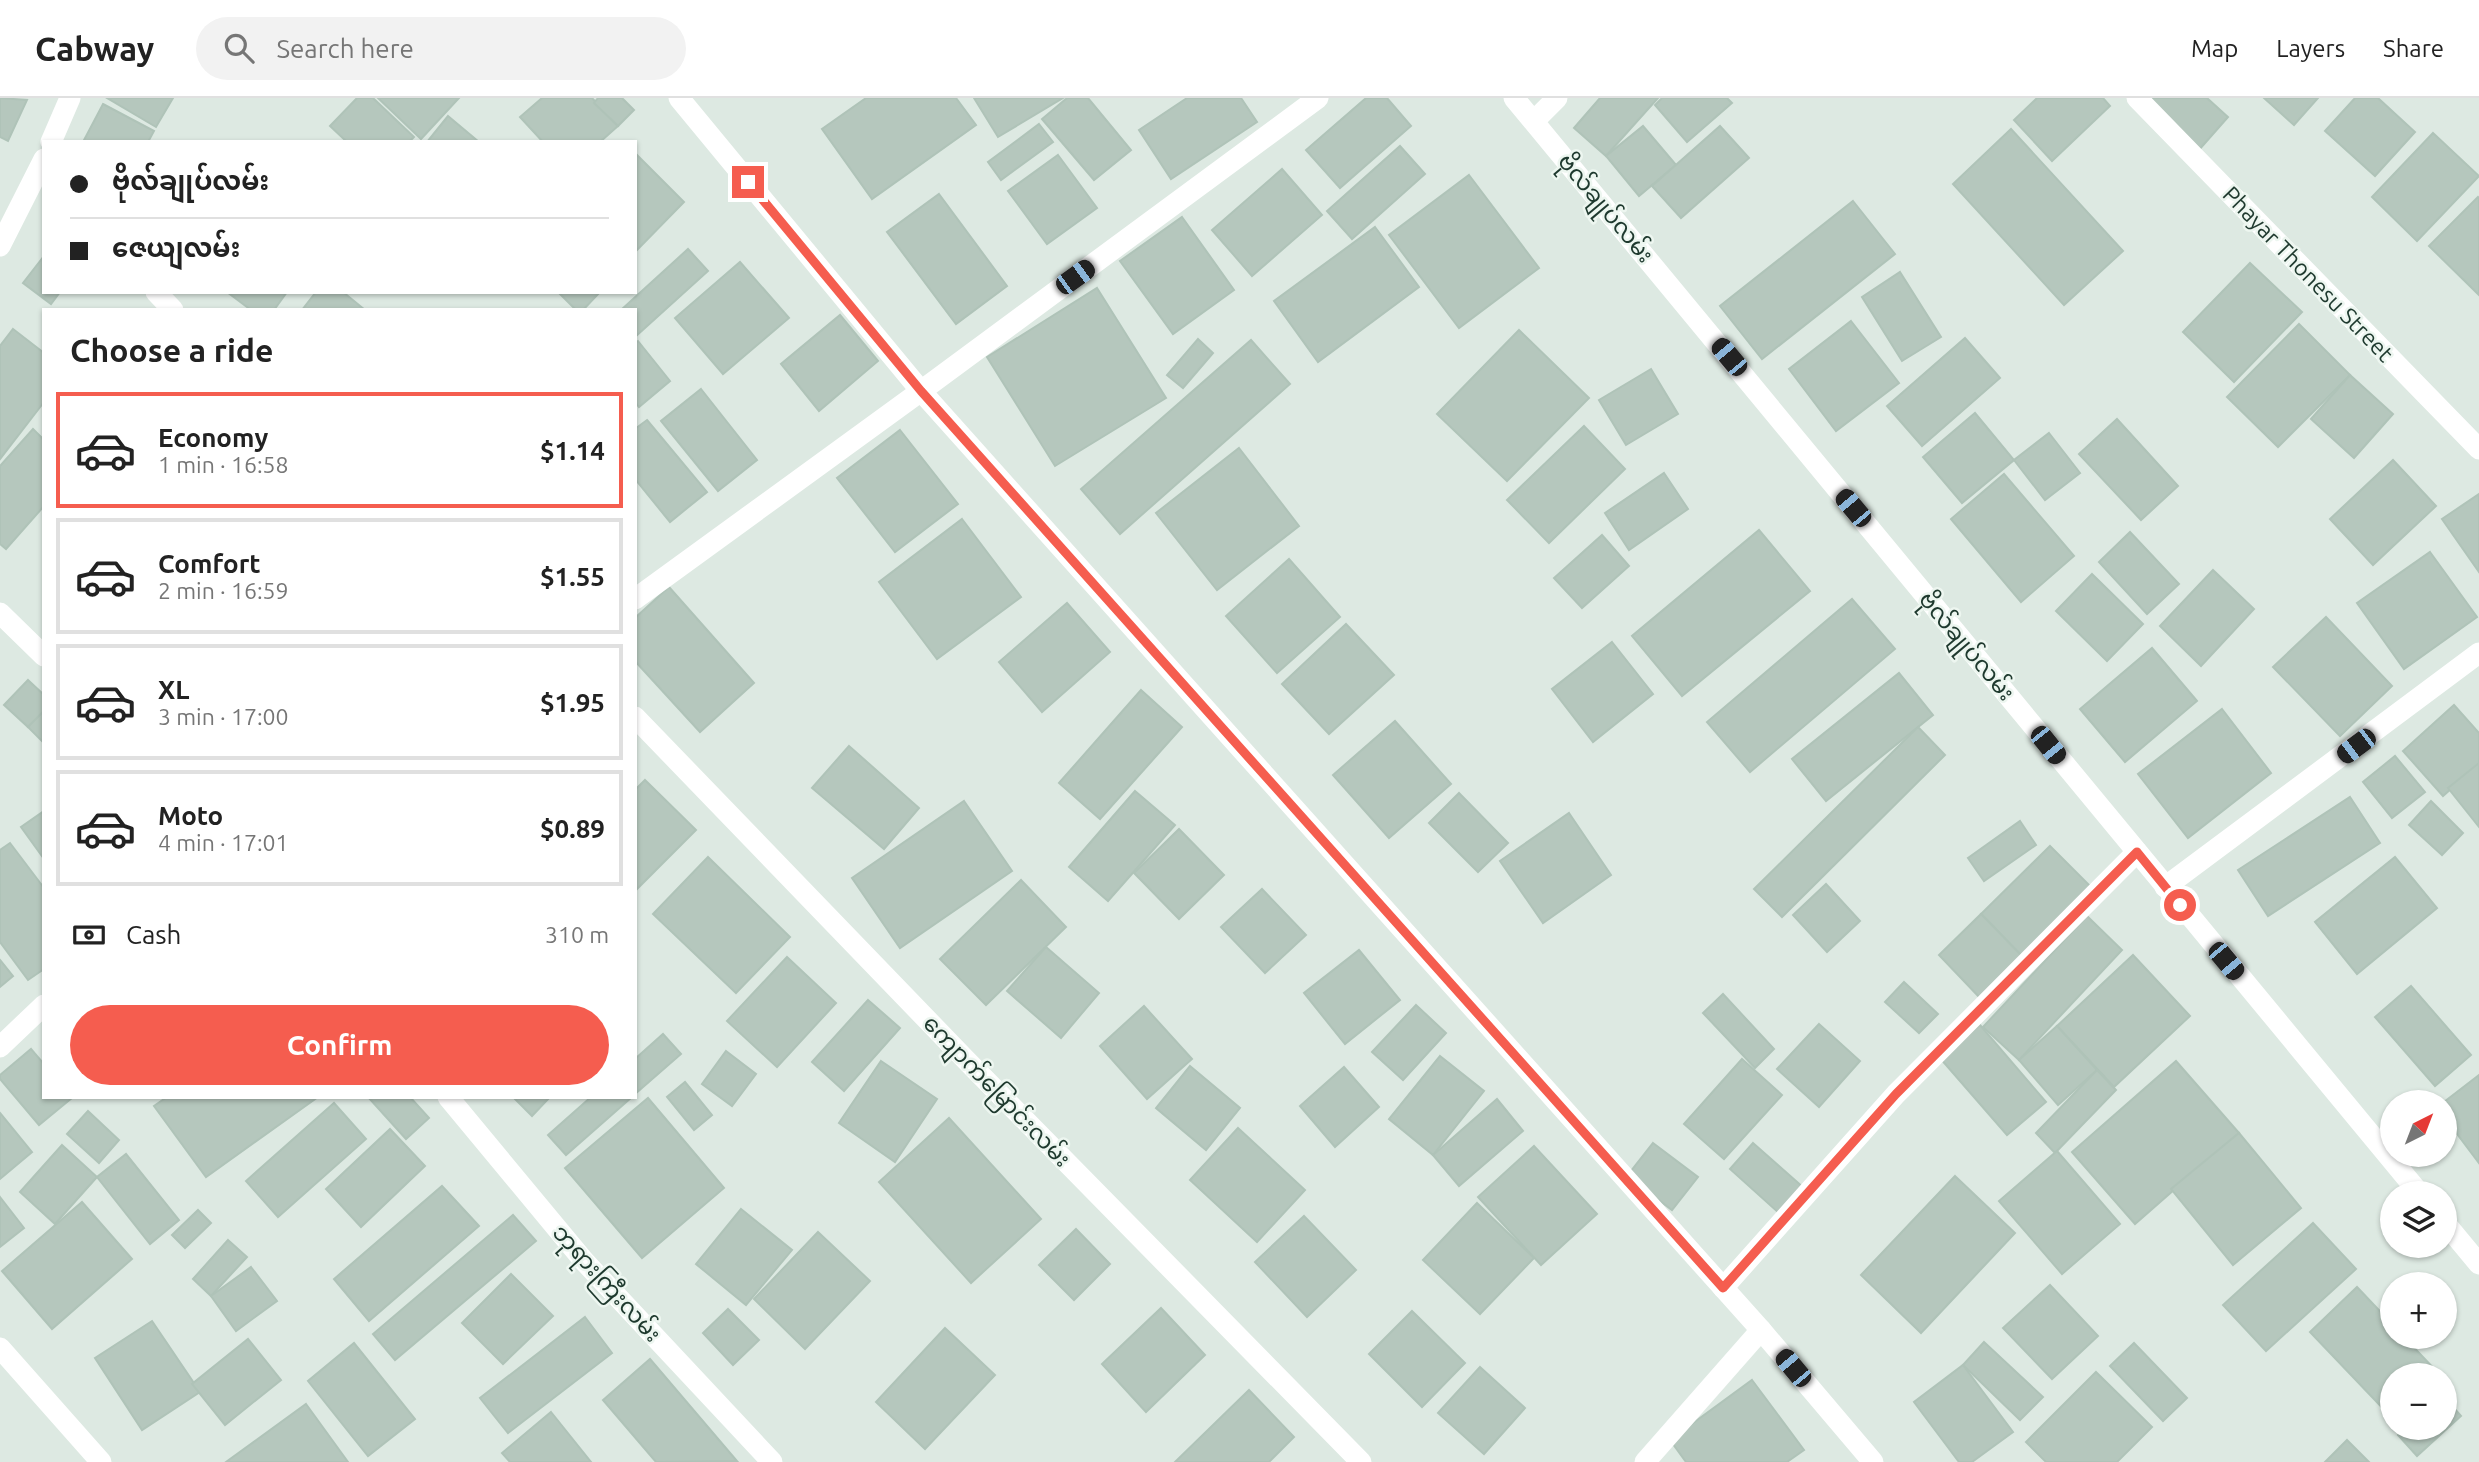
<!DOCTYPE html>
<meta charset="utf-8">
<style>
body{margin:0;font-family:Ubuntu,"Noto Sans Myanmar",sans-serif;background:#f2f2f2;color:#222;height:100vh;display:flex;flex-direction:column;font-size:26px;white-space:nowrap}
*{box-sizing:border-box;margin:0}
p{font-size:23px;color:#767676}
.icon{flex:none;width:38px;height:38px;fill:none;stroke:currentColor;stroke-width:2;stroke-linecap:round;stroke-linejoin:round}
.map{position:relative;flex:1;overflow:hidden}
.details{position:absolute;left:42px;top:210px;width:595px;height:791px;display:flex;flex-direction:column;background:#fff;border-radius:0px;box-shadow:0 2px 5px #0004}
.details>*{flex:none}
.guide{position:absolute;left:42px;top:42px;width:595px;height:154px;border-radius:0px;box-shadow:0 2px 5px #0004;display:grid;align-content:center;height:154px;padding:0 28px;background:#fff}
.needle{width:46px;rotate:42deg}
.controls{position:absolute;left:2380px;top:992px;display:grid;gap:14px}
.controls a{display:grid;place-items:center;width:77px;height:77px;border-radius:50%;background:#fff;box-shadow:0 2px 5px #0004;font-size:35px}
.end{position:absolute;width:32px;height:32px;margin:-16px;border:9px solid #f55d4f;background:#fff;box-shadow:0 0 0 4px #fff}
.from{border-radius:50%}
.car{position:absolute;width:21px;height:42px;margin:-21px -10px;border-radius:9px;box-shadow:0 0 5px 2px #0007;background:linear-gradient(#222 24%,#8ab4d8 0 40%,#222 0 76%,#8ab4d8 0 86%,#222 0)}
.guide b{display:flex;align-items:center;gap:24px;height:66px;font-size:26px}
.guide b+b{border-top:2px solid #e0e0e0}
.guide i{width:18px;height:18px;background:#222}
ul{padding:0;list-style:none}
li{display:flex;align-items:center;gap:21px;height:116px;margin:0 14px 10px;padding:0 14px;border:4px solid #e0e0e0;border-radius:0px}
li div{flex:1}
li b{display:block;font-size:26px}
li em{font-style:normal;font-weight:700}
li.on{border-color:#f55d4f}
li>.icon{width:63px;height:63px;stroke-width:1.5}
h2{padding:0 28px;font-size:32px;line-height:84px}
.pay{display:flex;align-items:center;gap:18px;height:77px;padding:0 28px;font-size:26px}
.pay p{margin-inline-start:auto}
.primary-button{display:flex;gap:14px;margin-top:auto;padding:14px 28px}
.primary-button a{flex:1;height:80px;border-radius:42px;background:#f55d4f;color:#fff;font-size:28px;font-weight:700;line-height:80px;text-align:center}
header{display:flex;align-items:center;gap:42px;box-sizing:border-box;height:98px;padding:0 35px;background:#fff;border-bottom:2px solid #e0e0e0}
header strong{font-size:33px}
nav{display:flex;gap:38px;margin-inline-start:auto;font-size:24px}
.search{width:490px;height:63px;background:#f2f2f2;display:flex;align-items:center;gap:18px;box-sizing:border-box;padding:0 24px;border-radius:38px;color:#767676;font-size:26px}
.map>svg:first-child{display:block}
.building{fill:#b5c7bd;stroke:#afc3b8;stroke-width:2}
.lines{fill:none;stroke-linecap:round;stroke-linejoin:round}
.street{stroke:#fff;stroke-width:21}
.route{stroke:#f55d4f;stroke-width:9}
.labels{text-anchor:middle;stroke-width:5;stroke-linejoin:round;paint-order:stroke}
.street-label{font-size:23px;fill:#1e392e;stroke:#edf6f0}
</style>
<header>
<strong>Cabway</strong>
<div class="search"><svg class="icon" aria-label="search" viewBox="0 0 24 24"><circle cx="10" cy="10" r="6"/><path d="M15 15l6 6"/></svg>Search here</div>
<nav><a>Map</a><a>Layers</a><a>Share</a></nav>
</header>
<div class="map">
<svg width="2479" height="1364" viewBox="0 0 2479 1364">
<rect width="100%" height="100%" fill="#dde9e2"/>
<g class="building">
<polygon points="0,0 27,2 8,43 0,39"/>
<polygon points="107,0 173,0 156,29"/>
<polygon points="357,0 373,0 414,39 409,44 347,44 330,28"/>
<polygon points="378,0 459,0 421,41"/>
<polygon points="542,0 592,0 618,28 600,44 543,44 520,19"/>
<polygon points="598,0 622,0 634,12 618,28 594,5"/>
<polygon points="866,0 956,0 976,27 872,101 822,31"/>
<polygon points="974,0 1063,0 998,39"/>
<polygon points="1067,0 1088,0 1131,52 1094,82 1042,21"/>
<polygon points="1187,0 1241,0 1257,24 1171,81 1139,32"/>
<polygon points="1366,0 1387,0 1411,28 1340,90 1306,52"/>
<polygon points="1600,0 1658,0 1606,58 1574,30"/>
<polygon points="1662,0 1727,0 1732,5 1687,44 1655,7"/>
<polygon points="2037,0 2103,0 2110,8 2052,63 2014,22"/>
<polygon points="2140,0 2207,0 2228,19 2198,53"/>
<polygon points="2264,0 2318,0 2294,27"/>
<polygon points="2355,0 2378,0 2415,34 2375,78 2325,33"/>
<polygon points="103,6 154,33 148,44 83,44"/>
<polygon points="448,18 479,44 427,44"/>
<polygon points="1039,26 1053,44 1001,82 988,64"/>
<polygon points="1643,28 1676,67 1639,98 1606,58"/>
<polygon points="1720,28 1749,60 1681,120 1652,88"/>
<polygon points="2011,31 2123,153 2064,207 1953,86"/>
<polygon points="2433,35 2479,78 2417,143 2372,99"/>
<polygon points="1400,48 1425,76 1352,141 1327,113"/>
<polygon points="635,55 684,104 635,154"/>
<polygon points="1058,57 1097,110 1047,146 1008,93"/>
<polygon points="1282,71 1322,117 1252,178 1212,132"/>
<polygon points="1469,77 1539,170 1459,230 1389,137"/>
<polygon points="939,96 1007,188 956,226 887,134"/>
<polygon points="2478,99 2479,100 2479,197 2429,148"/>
<polygon points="1853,103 1895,156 1762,261 1720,208"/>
<polygon points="1182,119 1234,192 1173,236 1120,163"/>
<polygon points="1375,129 1419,189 1318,264 1274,203"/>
<polygon points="688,151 708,173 635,239 635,212 621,212"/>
<polygon points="44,158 44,194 60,194 51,206 23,185"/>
<polygon points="740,164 789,220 723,276 675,220"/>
<polygon points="2250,165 2302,214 2234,284 2183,234"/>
<polygon points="1900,174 1941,239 1902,263 1862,199"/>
<polygon points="1097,190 1166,300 1055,368 987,259"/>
<polygon points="227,194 287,194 274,212 251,212"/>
<polygon points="316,194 343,194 365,212 302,212"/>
<polygon points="558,194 600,194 583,212 576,212"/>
<polygon points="840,217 878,263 819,313 781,266"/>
<polygon points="1851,223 1899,285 1836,333 1789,271"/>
<polygon points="2299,226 2350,277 2278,349 2227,299"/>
<polygon points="13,231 44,255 44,304 0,361 0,248"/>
<polygon points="1519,232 1589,300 1507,383 1437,316"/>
<polygon points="1965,240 2000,280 1922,348 1887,308"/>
<polygon points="1198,241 1213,255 1183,290 1167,277"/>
<polygon points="1251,242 1290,286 1120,436 1081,391"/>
<polygon points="638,243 670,283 639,309 635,304 635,245"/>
<polygon points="1651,271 1678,316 1626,347 1599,302"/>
<polygon points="2350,277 2393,316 2354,360 2311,321"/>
<polygon points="701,291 757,362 718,393 661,323"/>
<polygon points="1975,315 2014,362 1962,405 1923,359"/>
<polygon points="2117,321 2178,388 2141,422 2079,356"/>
<polygon points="647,322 707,394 670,424 635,381 635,331"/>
<polygon points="1584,328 1625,371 1549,445 1507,402"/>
<polygon points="33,331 44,342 44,408 6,451 0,446 0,368"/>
<polygon points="900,332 958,406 895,454 837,380"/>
<polygon points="2049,335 2080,375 2045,402 2014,362"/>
<polygon points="1239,350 1299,428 1217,492 1156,415"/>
<polygon points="2393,362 2436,408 2373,467 2330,421"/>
<polygon points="1664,375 1688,411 1629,452 1605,415"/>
<polygon points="2004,376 2074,458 2021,504 1951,421"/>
<polygon points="2479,396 2479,474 2442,421"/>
<polygon points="962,421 1021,499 937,561 879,484"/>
<polygon points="1759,432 1810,493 1682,598 1632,538"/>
<polygon points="2130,434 2179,486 2147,516 2099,464"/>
<polygon points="1602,437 1629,468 1582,510 1554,480"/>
<polygon points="2430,454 2477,519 2404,571 2357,505"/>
<polygon points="1289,461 1340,519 1277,575 1226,518"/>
<polygon points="2213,472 2254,511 2201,568 2160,528"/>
<polygon points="2092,476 2143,526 2107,563 2056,513"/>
<polygon points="669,489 754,585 700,634 635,563 635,520"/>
<polygon points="1852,501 1895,551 1750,674 1707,624"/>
<polygon points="1067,505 1110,554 1042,614 999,564"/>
<polygon points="2326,519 2392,588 2340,638 2273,569"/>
<polygon points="1346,526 1394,577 1329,636 1282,586"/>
<polygon points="1612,544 1653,596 1593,644 1552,591"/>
<polygon points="2152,550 2197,603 2125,664 2080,611"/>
<polygon points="1899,575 1933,617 1826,703 1792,661"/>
<polygon points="28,582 44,597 44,613 28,629 4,607"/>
<polygon points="1141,592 1182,629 1100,721 1059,685"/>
<polygon points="2454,607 2479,635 2479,666 2443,698 2403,653"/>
<polygon points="2222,611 2271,675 2188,740 2138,676"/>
<polygon points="44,613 44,645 28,629"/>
<polygon points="1395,623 1451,686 1389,740 1333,677"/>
<polygon points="1918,629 1945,657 1782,819 1754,791"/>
<polygon points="849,648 919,710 884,751 812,690"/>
<polygon points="2395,658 2425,694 2392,720 2363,684"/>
<polygon points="2479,665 2479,729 2448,690"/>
<polygon points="645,682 696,732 635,793 635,692"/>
<polygon points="1135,693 1175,727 1108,803 1069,769"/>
<polygon points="1459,695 1508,745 1478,774 1429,725"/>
<polygon points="2350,699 2380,745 2268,818 2238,772"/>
<polygon points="964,703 1012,773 900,850 852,780"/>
<polygon points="2431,703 2463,735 2442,757 2409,727"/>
<polygon points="44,713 44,761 21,729"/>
<polygon points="1569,715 1611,777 1543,825 1500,763"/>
<polygon points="2020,723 2036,747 1984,783 1968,760"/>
<polygon points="1179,731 1224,777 1179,821 1134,775"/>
<polygon points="10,745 44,790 44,871 28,882 0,844 0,752"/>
<polygon points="2050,748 2093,791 2023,859 1981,816"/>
<polygon points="708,759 790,839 736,895 653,816"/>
<polygon points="2395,759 2437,810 2357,876 2315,824"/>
<polygon points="1021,782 1066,829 986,907 940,861"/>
<polygon points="1826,786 1860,823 1827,854 1793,817"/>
<polygon points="1262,791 1306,837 1265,875 1221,829"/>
<polygon points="1981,816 2023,859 1981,901 1939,857"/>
<polygon points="2087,818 2122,852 2019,962 1983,929"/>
<polygon points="1046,849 1099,895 1061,940 1007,893"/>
<polygon points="1359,852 1400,902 1345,946 1304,895"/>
<polygon points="2133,857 2190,918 2114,989 2057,928"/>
<polygon points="787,859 836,905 777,969 727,923"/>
<polygon points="0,862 13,878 0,889"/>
<polygon points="1904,884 1938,916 1919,935 1885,904"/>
<polygon points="2411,888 2471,957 2435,988 2375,919"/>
<polygon points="1723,896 1774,951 1755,970 1703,915"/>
<polygon points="868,902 900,930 844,993 812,964"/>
<polygon points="1416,907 1446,935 1403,982 1372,954"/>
<polygon points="1144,908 1192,961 1147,1001 1100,948"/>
<polygon points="1819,926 1860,963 1819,1009 1777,971"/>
<polygon points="1980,927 2046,1004 2007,1037 1940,960"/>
<polygon points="2057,928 2097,972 2058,1007 2019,962"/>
<polygon points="663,936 681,956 635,996 635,961"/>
<polygon points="31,951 44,966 44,999 72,1000 39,1027 0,981 0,977"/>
<polygon points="726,953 756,976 732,1008 702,986"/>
<polygon points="1440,958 1484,993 1433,1057 1389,1021"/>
<polygon points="1742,961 1782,997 1724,1061 1684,1026"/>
<polygon points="881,963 937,1001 895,1064 839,1025"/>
<polygon points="2176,963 2239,1035 2135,1126 2072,1054"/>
<polygon points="1190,968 1240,1010 1206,1052 1156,1010"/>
<polygon points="1344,969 1379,1009 1335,1049 1300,1008"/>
<polygon points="2097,972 2116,992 2055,1055 2036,1035"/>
<polygon points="2479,977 2479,1065 2445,1020 2444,1004"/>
<polygon points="685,984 712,1017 694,1032 667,999"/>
<polygon points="167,999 318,999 206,1079 154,1008"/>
<polygon points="368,999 410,999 429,1020 406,1041"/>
<polygon points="513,999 550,999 532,1018"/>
<polygon points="591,999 632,999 566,1057 548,1037"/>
<polygon points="648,1000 724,1090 642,1160 565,1070"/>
<polygon points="1497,1001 1523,1033 1459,1088 1433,1057"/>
<polygon points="334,1005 366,1041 278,1119 246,1083"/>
<polygon points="88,1013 119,1042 99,1065 67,1036"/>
<polygon points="0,1015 32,1054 0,1081"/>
<polygon points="949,1020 1041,1121 971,1185 879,1084"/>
<polygon points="1238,1030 1305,1092 1257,1144 1190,1082"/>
<polygon points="390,1031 425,1068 361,1129 326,1091"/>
<polygon points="2239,1035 2301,1110 2233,1167 2171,1091"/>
<polygon points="1653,1045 1698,1079 1672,1112 1627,1078"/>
<polygon points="1753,1045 1804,1090 1780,1116 1730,1071"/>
<polygon points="62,1047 97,1079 55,1126 20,1094"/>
<polygon points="1534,1048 1597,1116 1541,1167 1478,1099"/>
<polygon points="2057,1053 2120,1126 2062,1176 1999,1103"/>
<polygon points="126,1056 179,1122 150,1146 97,1079"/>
<polygon points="1955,1078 2015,1135 1921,1235 1861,1177"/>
<polygon points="442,1088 479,1128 369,1223 334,1181"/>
<polygon points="0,1099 24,1130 0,1149"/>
<polygon points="82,1104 132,1161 52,1231 2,1173"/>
<polygon points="1477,1105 1534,1160 1480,1216 1423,1162"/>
<polygon points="741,1111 792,1152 746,1207 696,1166"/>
<polygon points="198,1112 211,1125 185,1150 172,1137"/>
<polygon points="513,1117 536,1143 395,1262 373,1236"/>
<polygon points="1304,1118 1356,1172 1307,1219 1255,1164"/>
<polygon points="2313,1125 2356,1171 2266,1253 2223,1207"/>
<polygon points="1076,1131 1110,1166 1074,1202 1039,1167"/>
<polygon points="818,1134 870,1183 805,1251 754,1201"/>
<polygon points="228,1142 247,1159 211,1198 193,1181"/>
<polygon points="251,1169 277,1203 236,1233 211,1198"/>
<polygon points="511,1176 553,1218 503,1266 462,1225"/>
<polygon points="2050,1187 2098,1238 2052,1281 2003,1230"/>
<polygon points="2357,1189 2392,1226 2392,1239 2404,1239 2441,1278 2392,1278 2392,1320 2310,1234"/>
<polygon points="1161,1210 1205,1257 1146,1314 1102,1266"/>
<polygon points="728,1211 759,1242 733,1267 703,1235"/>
<polygon points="1412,1213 1465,1265 1422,1309 1369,1256"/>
<polygon points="585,1219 612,1255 508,1335 480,1300"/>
<polygon points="152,1223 200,1294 142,1332 95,1260"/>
<polygon points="945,1230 995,1277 925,1351 876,1304"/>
<polygon points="248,1241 281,1282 225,1327 192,1286"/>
<polygon points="1984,1244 2043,1299 2020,1322 1963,1267"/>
<polygon points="354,1245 415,1321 368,1358 308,1283"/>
<polygon points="2134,1245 2187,1300 2163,1323 2110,1268"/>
<polygon points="650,1261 737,1363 656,1364 603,1302"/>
<polygon points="1963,1267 2013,1334 1972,1364 1959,1364 1914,1304"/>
<polygon points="1480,1269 1525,1310 1484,1356 1438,1315"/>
<polygon points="2096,1274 2152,1329 2117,1364 2046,1364 2026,1344"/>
<polygon points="1752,1282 1804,1352 1787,1364 1686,1364 1670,1342"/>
<polygon points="1249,1292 1294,1339 1269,1364 1175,1364"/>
<polygon points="2445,1300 2461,1318 2417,1358 2398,1337 2405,1330 2445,1330"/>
<polygon points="306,1306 348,1364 226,1364"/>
<polygon points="551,1314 591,1364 510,1364 502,1355"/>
<polygon points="2347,1342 2369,1364 2325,1364"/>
</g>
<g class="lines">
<g class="street">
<polyline points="679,0 921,293 1761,1232 1873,1364"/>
<polyline points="1514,0 2420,1096"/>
<polyline points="2137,0 2479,351"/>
<polyline points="1534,23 1557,0"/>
<polyline points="51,44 70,0"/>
<polyline points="0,148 44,61"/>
<polyline points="156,194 173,212"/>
<polyline points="635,501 921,293 1318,0"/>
<polyline points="0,515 44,558"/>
<polyline points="635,619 966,962 1361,1364"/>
<polyline points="2165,789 2479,555"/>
<polyline points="0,949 44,907"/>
<polyline points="448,999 584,1163 772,1364"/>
<polyline points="2445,1125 2479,1166"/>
<polyline points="1723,1190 1896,996 2137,754"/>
<polyline points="0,1250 101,1364"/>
<polyline points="1645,1364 1761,1232"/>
</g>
</g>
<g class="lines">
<polyline class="route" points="748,84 921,293 1723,1190 1896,996 2137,754 2180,807"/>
</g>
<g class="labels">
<g class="street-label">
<text transform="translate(1606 110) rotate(50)" y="8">ဗိုလ်ချုပ်လမ်း</text>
<text transform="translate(2308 176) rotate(46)" y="8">Phayar Thonesu Street</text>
<text transform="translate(1967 548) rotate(50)" y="8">ဗိုလ်ချုပ်လမ်း</text>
<text transform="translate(997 993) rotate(46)" y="8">ကျောက်မြောင်းလမ်း</text>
<text transform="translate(607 1185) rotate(48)" y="8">ဘုရားကြီးလမ်း</text>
</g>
</g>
</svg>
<div class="controls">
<a><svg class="needle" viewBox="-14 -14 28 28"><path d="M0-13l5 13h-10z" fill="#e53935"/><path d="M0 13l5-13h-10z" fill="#767676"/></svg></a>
<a><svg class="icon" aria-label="layers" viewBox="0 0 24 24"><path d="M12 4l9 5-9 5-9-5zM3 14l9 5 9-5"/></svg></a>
<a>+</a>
<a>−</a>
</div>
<i class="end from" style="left:2180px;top:807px"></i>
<i class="end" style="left:748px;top:84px"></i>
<i class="car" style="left:1075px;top:179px;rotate:54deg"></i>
<i class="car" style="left:1729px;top:259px;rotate:320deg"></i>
<i class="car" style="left:1853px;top:410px;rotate:320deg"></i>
<i class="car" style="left:2048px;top:647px;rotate:141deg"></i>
<i class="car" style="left:2356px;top:648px;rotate:233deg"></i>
<i class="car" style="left:2226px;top:863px;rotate:140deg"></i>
<i class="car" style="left:1793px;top:1270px;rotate:320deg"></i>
<div class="guide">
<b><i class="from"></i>ဗိုလ်ချုပ်လမ်း</b>
<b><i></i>ဇေယျလမ်း</b>
</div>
<section class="details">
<h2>Choose a ride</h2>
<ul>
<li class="on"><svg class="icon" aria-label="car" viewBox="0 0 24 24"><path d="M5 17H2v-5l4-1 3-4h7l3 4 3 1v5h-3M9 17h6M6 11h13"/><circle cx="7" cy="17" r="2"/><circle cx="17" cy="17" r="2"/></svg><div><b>Economy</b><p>1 min · 16:58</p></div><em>$1.14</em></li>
<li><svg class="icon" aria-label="car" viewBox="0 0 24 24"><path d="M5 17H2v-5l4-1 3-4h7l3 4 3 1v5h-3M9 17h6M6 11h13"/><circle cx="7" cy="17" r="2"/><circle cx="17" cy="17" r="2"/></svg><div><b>Comfort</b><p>2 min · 16:59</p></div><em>$1.55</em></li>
<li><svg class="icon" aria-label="car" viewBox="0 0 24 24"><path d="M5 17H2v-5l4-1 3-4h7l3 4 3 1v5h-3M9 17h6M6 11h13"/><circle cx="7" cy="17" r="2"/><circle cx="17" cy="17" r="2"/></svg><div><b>XL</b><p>3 min · 17:00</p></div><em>$1.95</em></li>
<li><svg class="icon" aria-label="car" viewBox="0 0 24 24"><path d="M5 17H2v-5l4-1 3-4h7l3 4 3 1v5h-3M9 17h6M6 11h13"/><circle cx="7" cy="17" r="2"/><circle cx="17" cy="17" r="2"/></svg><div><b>Moto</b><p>4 min · 17:01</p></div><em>$0.89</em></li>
</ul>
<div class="pay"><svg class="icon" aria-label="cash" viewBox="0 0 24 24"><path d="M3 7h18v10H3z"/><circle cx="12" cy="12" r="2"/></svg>Cash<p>310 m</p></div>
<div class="primary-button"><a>Confirm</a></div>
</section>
</div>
